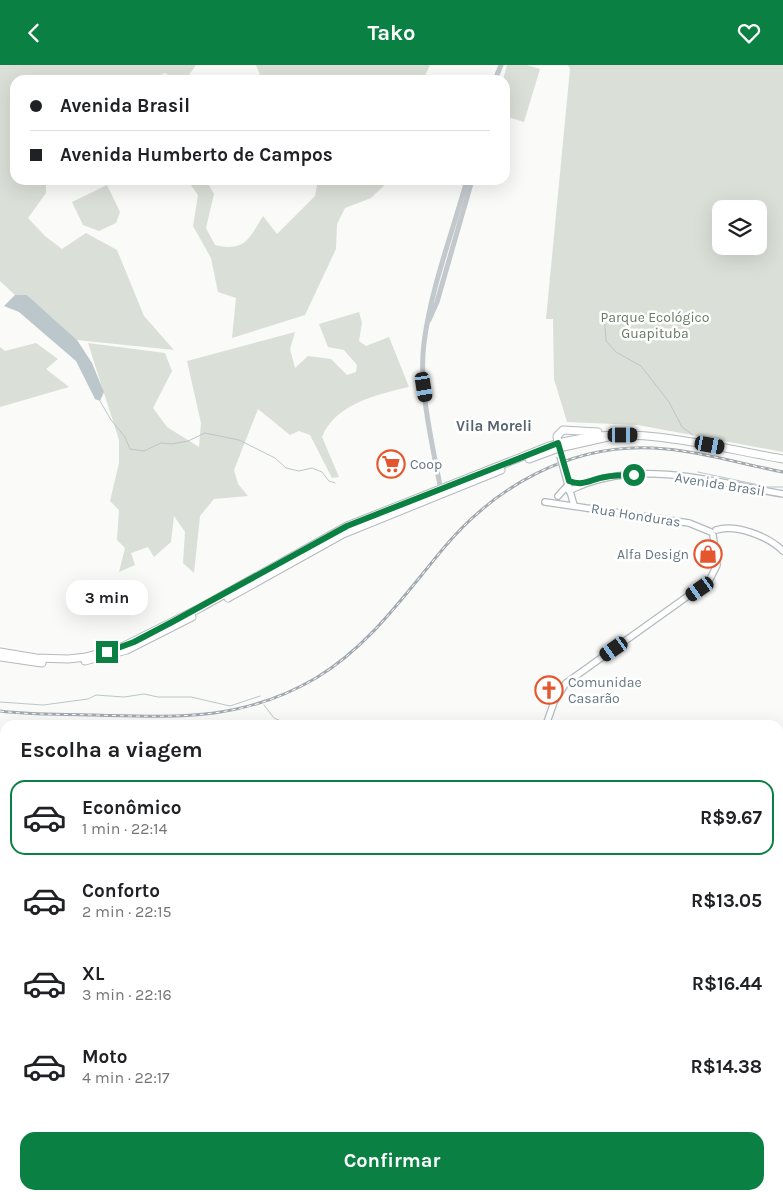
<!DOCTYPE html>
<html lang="pt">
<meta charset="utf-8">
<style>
body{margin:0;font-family:Karla,sans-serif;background:#f2f2f2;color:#202124;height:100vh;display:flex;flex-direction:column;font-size:19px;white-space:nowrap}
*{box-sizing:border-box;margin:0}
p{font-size:16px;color:#757577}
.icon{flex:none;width:28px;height:28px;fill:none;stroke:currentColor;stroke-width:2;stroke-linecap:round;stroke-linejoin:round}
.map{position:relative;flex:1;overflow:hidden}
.side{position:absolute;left:0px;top:655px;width:784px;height:480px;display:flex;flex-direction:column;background:#fff;border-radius:15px 15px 0 0;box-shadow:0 5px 20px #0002}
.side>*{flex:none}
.banner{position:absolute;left:10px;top:10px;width:500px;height:110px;border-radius:15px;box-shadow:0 5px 20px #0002;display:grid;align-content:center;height:110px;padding:0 20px;background:#fff}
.controls{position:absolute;left:712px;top:135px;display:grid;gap:10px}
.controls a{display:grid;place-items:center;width:55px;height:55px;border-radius:10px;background:#fff;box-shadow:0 5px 20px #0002;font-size:25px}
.end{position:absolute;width:22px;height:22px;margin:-11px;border:6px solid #0b8043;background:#fff;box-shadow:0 0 0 2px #fff}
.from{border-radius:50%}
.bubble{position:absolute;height:35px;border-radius:15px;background:#fff;box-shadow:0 5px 20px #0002;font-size:16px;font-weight:700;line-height:35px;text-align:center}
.car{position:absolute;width:15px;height:30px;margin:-15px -8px;border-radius:6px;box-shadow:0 0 4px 1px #0007;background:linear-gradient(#222 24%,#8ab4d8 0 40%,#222 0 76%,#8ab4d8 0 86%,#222 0)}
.banner b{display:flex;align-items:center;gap:18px;height:48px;font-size:19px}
.banner b+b{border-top:1px solid #e0e0e0}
.banner i{width:12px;height:12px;background:#202124}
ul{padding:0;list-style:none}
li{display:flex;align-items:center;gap:15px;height:75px;margin:0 10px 8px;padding:0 10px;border:2px solid transparent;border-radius:15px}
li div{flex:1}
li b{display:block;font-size:19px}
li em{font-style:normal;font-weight:700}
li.on{border-color:#0b8043}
li>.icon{width:45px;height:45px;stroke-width:1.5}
h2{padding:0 20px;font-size:22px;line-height:60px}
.action{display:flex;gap:10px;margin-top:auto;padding:10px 20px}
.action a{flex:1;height:58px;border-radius:15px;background:#0b8043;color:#fff;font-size:20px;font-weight:700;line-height:58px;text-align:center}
header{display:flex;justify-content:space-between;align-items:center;height:65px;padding:0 20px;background:#0b8043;color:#fff;font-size:22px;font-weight:700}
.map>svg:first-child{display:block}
.green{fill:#dadfd7;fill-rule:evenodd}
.water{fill:#bbc7cb}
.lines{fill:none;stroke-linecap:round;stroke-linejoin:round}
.stream{stroke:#bbc7cb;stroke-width:1}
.secondary-casing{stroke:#b3babf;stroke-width:8}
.trunk-casing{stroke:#b4b9bd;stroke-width:9}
.tertiary{stroke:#c3c8cc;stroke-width:5}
.secondary{stroke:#fff;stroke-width:5.5}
.trunk{stroke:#fff;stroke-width:7}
.rail-casing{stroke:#a2aab0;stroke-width:3}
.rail{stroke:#fff;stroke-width:1;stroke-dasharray:4;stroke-linecap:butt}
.secondary-bridge-casing{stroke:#b3babf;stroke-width:8;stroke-linecap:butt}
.secondary-bridge{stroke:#fff;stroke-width:5.5}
.route{stroke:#0b8043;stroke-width:6}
.labels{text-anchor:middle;stroke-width:5;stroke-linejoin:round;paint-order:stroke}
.park-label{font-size:14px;fill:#687a64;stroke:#fff}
.poi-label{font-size:14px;fill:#657683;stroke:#fff;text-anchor:start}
.street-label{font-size:14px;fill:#657683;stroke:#fff}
.neighbourhood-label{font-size:15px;font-weight:bold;fill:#57646e;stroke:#fff}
</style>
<header><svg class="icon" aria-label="back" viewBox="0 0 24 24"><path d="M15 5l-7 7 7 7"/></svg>Tako<svg class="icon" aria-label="heart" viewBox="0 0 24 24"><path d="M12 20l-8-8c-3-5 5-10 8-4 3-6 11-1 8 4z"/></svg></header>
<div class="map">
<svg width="783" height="1135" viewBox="0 0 783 1135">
<rect width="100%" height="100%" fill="#fafaf8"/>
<g class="green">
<polygon points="0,0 196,0 189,10 190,15 169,15 166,8 147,15 15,15 15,115 46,115 46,128 28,153 45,171 62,184 86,168 117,185 144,251 174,285 77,275 27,230 15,230 0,216"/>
<polygon points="256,0 430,0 423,15 262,15"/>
<polygon points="507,0 527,0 540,4 524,57 505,51 505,15 503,15"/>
<path d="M568 0H783V387L638 360 567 357 554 314 553 254H546L570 4ZM721 144H759V181H721Z"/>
<path d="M194 115H206L214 129 206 163 215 180C245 187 249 174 263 151L277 169 315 131 318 115H390L371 133 345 143 337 159 336 184 305 250 232 273 236 233 218 227 211 193 193 161 198 130 190 119Z"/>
<polygon points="107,120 120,147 116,158 99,166 83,160 72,137"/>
<path d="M359 247 362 258 359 276 366 281 389 272 409 322C378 329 335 339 322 372L339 412 332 413 310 370 299 366 290 370 258 344 234 405 238 419 248 431 214 434 200 451 194 508 183 498 185 467 174 451 171 477 154 492 148 482 131 488 135 500 119 507 125 483 117 475 119 445 110 436 119 398V375L88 278 165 288 172 306 153 343 167 362 199 382 201 358 187 296 295 267 290 284 295 303 308 291 331 294 347 310 356 307 357 300 344 285 328 282 319 259Z"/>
<polygon points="36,278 58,294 46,304 69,322 0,342 0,282 5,286"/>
<polygon points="5,1127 5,1130 167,1130 169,1135 0,1135"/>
<polygon points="173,1130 266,1130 281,1135 175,1135"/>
</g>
<polygon class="water" points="15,230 27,230 77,275 92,298 104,327 100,336 95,334 76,296 19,247 4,241"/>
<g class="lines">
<g class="stream">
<polyline points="604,248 606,276 616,287 641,301 669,337 682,362 693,370"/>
<polyline points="100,336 111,355 125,372 130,384 144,386 161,378 172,379 188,376 205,368 239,375 275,393 286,403 299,406 312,403 322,407 329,416 335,418"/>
<polyline points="698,407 768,422 783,422"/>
<polyline points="0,637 43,640 88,634 96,630 124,632 144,629 158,632 191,632 230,641 260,631"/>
<polyline points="264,640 274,653 290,660"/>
<polyline points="308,660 309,660"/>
</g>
<g class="secondary-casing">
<g id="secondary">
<polyline points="567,416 574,440"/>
<path d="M569 426C635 392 714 417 783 429"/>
<polyline points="558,431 568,420"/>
<polyline points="545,437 689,458 711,467"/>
<path d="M716 465C736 459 768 471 783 486"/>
<polyline points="546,660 554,637 566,618 709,516 717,500 713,470"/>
<polyline points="0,1041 5,1039"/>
</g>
</g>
<g class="trunk-casing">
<g id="trunk">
<polyline points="558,378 557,371 563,365 598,367"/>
<polyline points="529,394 559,383 608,372"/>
<polyline points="228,533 343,469 501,405"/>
<path d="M0 587 36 593 68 594 86 592 124 581 200 543 347 461 549 381C625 355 707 381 783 394"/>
<polyline points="0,592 42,598"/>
<polyline points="85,596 127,585 192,552"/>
</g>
</g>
<g class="tertiary">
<polyline points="495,15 501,0"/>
<polyline points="429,255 437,237 472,115"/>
<path d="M441 426C433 382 418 321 424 278 431 223 452 169 467 115"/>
<polyline points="779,695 783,691"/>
</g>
<use href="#secondary" class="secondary"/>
<use href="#trunk" class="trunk"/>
<g class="rail-casing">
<path id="rail" d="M0 646C31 650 62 649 93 650 175 652 241 657 316 613 369 581 403 532 442 485 494 422 569 379 653 383 696 385 741 399 783 407"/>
</g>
<use href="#rail" class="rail"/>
<g class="secondary-bridge-casing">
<polyline id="secondary-bridge" points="560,391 567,416"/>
</g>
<use href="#secondary-bridge" class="secondary-bridge"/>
</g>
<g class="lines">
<path class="route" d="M107 587 134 577 174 556 347 461 558 378 569 416C584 422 591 414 605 412 615 410 625 410 634 410"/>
</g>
<defs>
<g id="supermarket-ring" transform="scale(1.4375)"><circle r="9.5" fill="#fff" stroke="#e4572e" stroke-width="1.5"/><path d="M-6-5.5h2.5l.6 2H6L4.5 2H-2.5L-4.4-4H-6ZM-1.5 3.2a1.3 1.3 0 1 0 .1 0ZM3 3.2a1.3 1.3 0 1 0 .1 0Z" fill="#e4572e"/></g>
<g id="shop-ring" transform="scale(1.4375)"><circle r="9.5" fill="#fff" stroke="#e4572e" stroke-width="1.5"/><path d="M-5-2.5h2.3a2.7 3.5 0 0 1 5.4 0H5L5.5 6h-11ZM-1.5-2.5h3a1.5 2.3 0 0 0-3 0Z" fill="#e4572e"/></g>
<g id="church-ring" transform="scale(1.4375)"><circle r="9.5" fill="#fff" stroke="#e4572e" stroke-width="1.5"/><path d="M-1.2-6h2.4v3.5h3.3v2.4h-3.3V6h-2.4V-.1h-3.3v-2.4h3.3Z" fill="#e4572e"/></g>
</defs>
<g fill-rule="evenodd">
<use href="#supermarket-ring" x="391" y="399"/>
<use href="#shop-ring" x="708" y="489"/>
<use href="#church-ring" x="549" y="625"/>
</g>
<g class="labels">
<g class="park-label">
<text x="655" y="257">Parque Ecológico<tspan x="655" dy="16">Guapituba</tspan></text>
</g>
<g class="poi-label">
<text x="410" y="404">Coop</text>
<text x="689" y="494" text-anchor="end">Alfa Design</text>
<text x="568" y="622">Comunidae<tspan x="568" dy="16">Casarão</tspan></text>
</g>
<g class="street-label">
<text transform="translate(720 419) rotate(9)" y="5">Avenida Brasil</text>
<text transform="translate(636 450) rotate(9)" y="5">Rua Honduras</text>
</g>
<g class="neighbourhood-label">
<text x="494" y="366">Vila Moreli</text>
</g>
</g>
</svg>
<div class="controls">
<a><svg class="icon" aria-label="layers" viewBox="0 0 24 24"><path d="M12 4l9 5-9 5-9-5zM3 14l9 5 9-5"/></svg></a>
</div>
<i class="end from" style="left:634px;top:410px"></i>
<i class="end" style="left:107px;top:587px"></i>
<div class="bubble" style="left:66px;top:515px;width:82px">3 min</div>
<i class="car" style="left:424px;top:322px;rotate:171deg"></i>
<i class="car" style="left:623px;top:370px;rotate:90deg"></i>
<i class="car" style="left:710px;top:380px;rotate:101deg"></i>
<i class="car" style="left:700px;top:524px;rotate:235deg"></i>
<i class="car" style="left:614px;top:584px;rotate:235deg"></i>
<div class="banner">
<b><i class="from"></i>Avenida Brasil</b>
<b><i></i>Avenida Humberto de Campos</b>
</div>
<section class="side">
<h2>Escolha a viagem</h2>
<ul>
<li class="on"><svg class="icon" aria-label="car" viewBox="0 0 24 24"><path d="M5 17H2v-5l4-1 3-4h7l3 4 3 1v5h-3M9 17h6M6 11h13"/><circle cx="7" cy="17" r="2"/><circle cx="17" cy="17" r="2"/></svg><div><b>Econômico</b><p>1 min · 22:14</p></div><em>R$9.67</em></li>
<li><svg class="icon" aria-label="car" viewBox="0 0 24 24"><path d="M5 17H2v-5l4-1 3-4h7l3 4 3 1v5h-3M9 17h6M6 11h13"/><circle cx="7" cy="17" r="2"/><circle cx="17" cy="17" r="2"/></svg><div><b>Conforto</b><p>2 min · 22:15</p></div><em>R$13.05</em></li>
<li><svg class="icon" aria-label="car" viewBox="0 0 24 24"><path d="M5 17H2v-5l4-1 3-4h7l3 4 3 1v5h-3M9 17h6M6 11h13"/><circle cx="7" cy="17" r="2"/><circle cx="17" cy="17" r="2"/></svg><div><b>XL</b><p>3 min · 22:16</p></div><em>R$16.44</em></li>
<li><svg class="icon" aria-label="car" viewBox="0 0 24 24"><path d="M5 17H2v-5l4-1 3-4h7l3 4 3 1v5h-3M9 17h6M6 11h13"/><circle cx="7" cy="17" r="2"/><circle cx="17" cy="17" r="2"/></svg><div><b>Moto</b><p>4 min · 22:17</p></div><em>R$14.38</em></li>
</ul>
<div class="action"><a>Confirmar</a></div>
</section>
</div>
